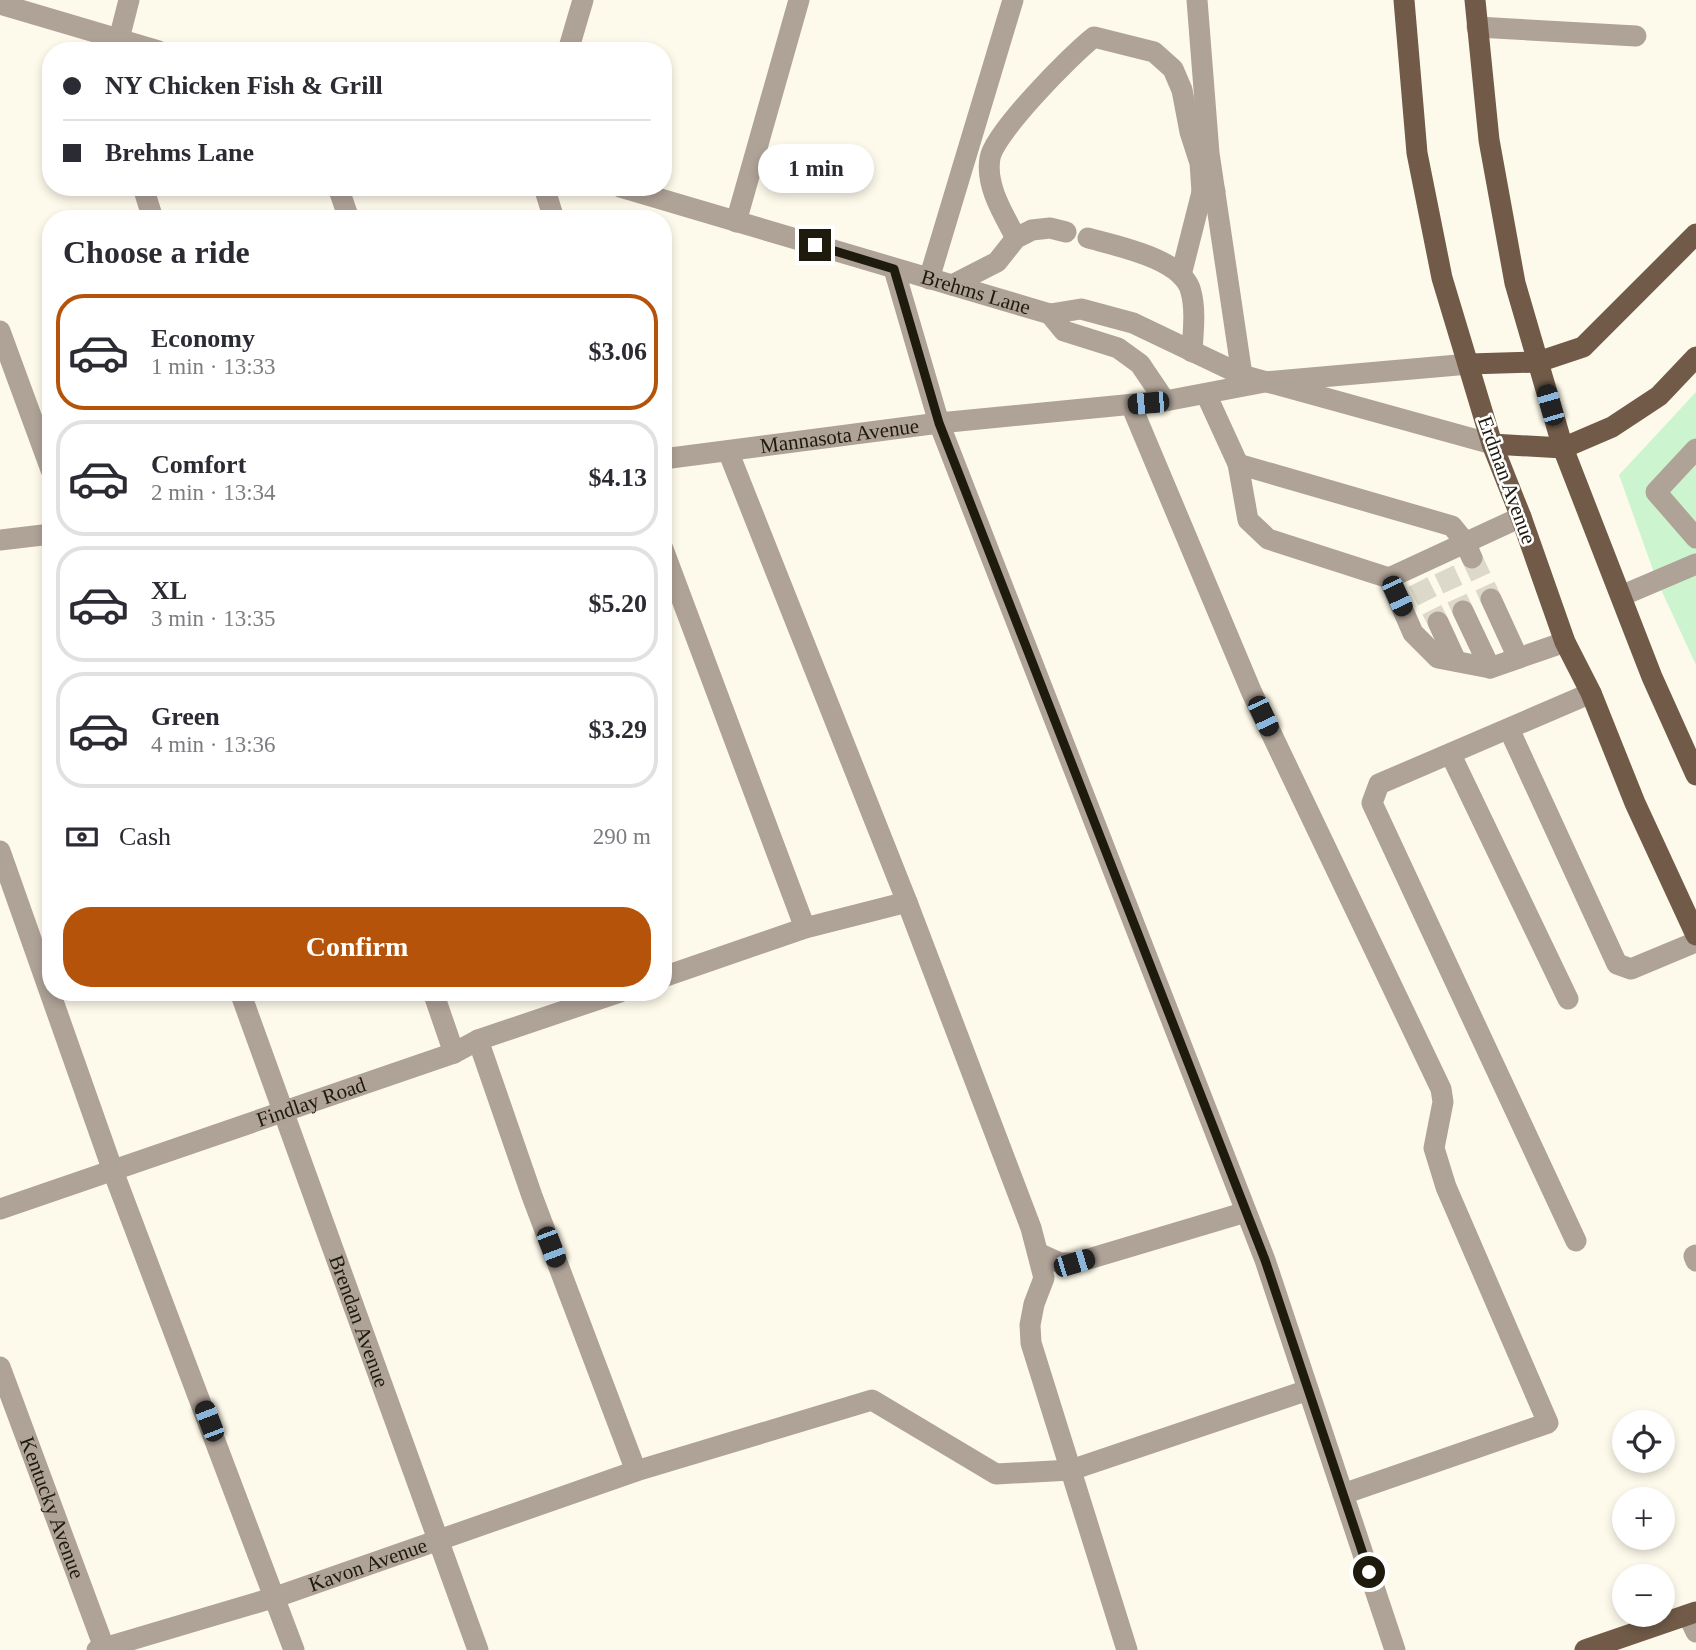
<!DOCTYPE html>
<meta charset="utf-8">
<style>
body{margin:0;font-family:"Times New Roman",serif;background:#f7f7f7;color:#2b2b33;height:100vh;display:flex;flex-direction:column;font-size:26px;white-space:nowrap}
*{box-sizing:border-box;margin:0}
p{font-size:23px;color:#7c7c81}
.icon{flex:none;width:38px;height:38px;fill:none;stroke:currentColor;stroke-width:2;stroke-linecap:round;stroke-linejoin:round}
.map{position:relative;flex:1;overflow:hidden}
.panel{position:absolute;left:42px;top:210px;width:630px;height:791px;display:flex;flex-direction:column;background:#fff;border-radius:28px;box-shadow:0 4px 10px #0003}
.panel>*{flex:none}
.hud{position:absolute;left:42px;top:42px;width:630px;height:154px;border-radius:28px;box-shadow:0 4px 10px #0003;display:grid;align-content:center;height:154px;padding:0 21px;background:#fff}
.fabs{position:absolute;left:1612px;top:1410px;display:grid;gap:14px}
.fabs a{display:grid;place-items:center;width:63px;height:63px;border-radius:50%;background:#fff;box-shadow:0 4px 10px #0003;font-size:35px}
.end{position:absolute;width:32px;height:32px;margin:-16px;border:9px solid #1e1a0d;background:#fff;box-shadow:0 0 0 4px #fff}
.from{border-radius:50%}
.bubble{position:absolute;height:49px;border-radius:24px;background:#fff;box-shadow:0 4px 10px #0003;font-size:23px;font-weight:800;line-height:49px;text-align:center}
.car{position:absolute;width:21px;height:42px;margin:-21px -10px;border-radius:9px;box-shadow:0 0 5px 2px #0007;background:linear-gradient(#222 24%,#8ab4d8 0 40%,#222 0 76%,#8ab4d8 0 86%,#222 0)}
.hud b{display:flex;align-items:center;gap:24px;height:66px;font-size:26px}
.hud b+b{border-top:2px solid #e1e1e2}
.hud i{width:18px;height:18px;background:#2b2b33}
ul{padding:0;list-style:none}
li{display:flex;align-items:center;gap:21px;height:116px;margin:0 14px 10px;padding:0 7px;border:4px solid #e1e1e2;border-radius:28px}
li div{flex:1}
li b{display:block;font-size:26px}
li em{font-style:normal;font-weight:800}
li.current{border-color:#b45309}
li>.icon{width:63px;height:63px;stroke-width:1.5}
h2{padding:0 21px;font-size:32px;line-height:84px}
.pay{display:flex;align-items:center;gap:18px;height:77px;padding:0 21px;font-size:26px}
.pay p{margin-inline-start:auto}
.button{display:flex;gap:14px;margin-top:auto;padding:14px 21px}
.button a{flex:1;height:80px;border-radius:28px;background:#b45309;color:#fff;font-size:28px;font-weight:800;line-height:80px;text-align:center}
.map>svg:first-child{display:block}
.green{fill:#ccf5cf}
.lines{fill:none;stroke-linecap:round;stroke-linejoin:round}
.minor-tunnel{stroke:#dcd8ca;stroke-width:21;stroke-dasharray:21 10;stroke-linecap:butt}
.minor{stroke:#afa297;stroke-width:21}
.major{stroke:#715b48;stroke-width:21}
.route{stroke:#1e1a0d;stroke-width:9}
.labels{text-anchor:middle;stroke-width:5;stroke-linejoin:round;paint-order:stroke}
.street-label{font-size:21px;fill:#1e1a0d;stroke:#fff}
</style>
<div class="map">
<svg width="1696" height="1650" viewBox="0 0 1696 1650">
<rect width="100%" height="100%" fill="#fefaeb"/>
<polygon class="green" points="1696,392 1696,665 1657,581 1619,475"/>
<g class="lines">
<g class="minor-tunnel">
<polyline points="1472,558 1491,599"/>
<polyline points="1444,570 1463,611"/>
<polyline points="1418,582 1438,622"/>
</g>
<g class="minor">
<polyline points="1197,0 1209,153 1242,375"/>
<polyline points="0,4 159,51"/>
<polyline points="1477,27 1636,36"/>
<polyline points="119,39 129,0"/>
<polyline points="568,51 583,0"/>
<polyline points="143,187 153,219"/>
<polyline points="338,187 349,219"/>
<polyline points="544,187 554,219"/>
<path id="s1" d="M620 187 1050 314 1081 309 1133 323 1242 375 1492 444"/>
<polyline points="736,222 799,0"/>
<path d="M1016 238C1004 215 985 186 990 158 994 133 1072 54 1094 37L1154 52 1173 69 1182 90 1190 132 1200 163 1202 192"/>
<path d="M1088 238C1117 246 1184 259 1191 292 1196 310 1193 333 1192 352"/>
<polyline points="894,269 939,423 1265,1260 1395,1650"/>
<polyline points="1181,275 1202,192 1215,191"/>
<polyline points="929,279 1013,0"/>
<polyline points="952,285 997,262 1016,238 1032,230 1050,228 1066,232"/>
<polyline points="1050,314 1064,331 1118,348 1140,364 1165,401"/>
<polyline points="0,331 51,470"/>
<polyline points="1206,394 1238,464 1248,520 1268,539 1389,578 1521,517"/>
<polyline points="1131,405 1252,693 1441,1089 1443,1102 1434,1148 1446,1187 1548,1423 1343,1494"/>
<polyline points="1696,449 1656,492 1696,538"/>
<polyline points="728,451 907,902 1031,1228 1044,1278 1034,1304 1030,1325 1031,1343 1127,1650"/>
<path id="s2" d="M663 459 939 423 1165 401 1265 382 1469 364"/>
<polyline points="1238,464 1452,526 1465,542 1472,558"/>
<polyline points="0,540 51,534"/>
<polyline points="663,549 805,928"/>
<polyline points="1389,578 1413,633 1438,658 1490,668 1565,642"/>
<polyline points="1621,596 1696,564"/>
<polyline points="1491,599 1518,658"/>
<polyline points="1463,611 1490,668"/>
<polyline points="1438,622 1456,661"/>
<polyline points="1509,729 1617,964 1631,969 1696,942"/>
<polyline points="1451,755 1568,999"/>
<polyline points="0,851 113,1171 294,1650"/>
<polyline points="663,977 805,928 907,902"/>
<path id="s3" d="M240 992 478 1650"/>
<polyline points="433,992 454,1053"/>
<polyline points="478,1040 532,1196 636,1471"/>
<path id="s4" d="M0 1209 454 1053 478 1040 620 992"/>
<polyline points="1576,1241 1372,803 1379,784 1591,693"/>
<polyline points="1038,1253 1060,1263 1075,1263 1246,1212"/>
<polyline points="1696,1255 1694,1256 1696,1261"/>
<path id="s5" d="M0 1367 105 1650"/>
<polyline points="1688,1615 1696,1632"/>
<path id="s6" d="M97 1650 276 1597 636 1471 872 1400 996 1474 1071 1470 1308 1390"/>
</g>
<g class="major">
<polyline points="1404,0 1417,153 1442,278 1492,444 1521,517 1565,642 1591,693 1635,803 1696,935"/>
<polyline points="1475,0 1489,140 1515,283 1538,362 1563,448 1652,677 1696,775"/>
<polyline points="1469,364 1538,362 1583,347 1696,234"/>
<polyline points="1492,444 1563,448 1612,427 1659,396 1696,357"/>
<polyline points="1585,1650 1696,1612"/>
</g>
</g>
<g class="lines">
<polyline class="route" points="815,245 894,269 939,423 1265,1260 1369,1572"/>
</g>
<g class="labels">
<g class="street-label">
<text dy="7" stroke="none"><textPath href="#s1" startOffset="371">Brehms Lane</textPath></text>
<text dy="7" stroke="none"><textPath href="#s2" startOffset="178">Mannasota Avenue</textPath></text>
<text transform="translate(1507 480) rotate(70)" y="7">Erdman Avenue</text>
<text dy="7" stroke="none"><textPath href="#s4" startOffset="329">Findlay Road</textPath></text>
<text dy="7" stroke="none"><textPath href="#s3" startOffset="350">Brendan Avenue</textPath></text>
<text dy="7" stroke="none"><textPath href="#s5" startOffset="150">Kentucky Avenue</textPath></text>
<text dy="7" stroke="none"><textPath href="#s6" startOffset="284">Kavon Avenue</textPath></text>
</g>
</g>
</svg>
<div class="fabs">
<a><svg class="icon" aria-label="locate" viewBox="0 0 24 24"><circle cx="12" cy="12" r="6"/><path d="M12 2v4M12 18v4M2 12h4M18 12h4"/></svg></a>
<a>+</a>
<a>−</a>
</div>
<i class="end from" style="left:1369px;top:1572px"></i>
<i class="end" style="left:815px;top:245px"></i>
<div class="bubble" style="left:758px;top:144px;width:116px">1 min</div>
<i class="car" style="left:1148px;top:403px;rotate:265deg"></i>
<i class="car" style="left:1550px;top:405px;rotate:344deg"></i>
<i class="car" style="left:1397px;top:596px;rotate:155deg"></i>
<i class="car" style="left:1263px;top:716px;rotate:155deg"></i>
<i class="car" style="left:551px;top:1247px;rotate:159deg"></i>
<i class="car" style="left:1074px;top:1263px;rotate:73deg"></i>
<i class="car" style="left:209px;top:1421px;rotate:339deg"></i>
<div class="hud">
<b><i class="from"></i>NY Chicken Fish &amp; Grill</b>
<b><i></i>Brehms Lane</b>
</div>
<section class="panel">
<h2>Choose a ride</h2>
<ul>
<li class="current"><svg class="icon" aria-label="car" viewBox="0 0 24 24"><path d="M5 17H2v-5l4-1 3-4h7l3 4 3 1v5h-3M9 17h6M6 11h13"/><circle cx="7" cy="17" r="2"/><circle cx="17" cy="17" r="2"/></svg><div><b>Economy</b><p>1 min · 13:33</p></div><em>$3.06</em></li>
<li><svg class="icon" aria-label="car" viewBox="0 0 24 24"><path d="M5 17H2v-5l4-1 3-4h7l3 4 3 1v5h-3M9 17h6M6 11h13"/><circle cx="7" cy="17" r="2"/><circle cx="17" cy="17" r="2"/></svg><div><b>Comfort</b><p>2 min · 13:34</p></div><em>$4.13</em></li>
<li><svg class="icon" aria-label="car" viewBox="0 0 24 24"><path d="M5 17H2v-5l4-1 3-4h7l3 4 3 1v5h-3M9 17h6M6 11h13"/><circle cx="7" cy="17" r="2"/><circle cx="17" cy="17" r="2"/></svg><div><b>XL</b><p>3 min · 13:35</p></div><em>$5.20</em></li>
<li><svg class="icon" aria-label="car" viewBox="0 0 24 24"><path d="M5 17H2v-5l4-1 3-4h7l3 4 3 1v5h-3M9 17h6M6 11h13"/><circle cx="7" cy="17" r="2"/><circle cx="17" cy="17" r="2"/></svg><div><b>Green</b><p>4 min · 13:36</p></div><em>$3.29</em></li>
</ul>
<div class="pay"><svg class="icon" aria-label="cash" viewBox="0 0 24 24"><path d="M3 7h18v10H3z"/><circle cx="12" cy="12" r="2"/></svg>Cash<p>290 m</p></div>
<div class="button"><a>Confirm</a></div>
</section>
</div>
